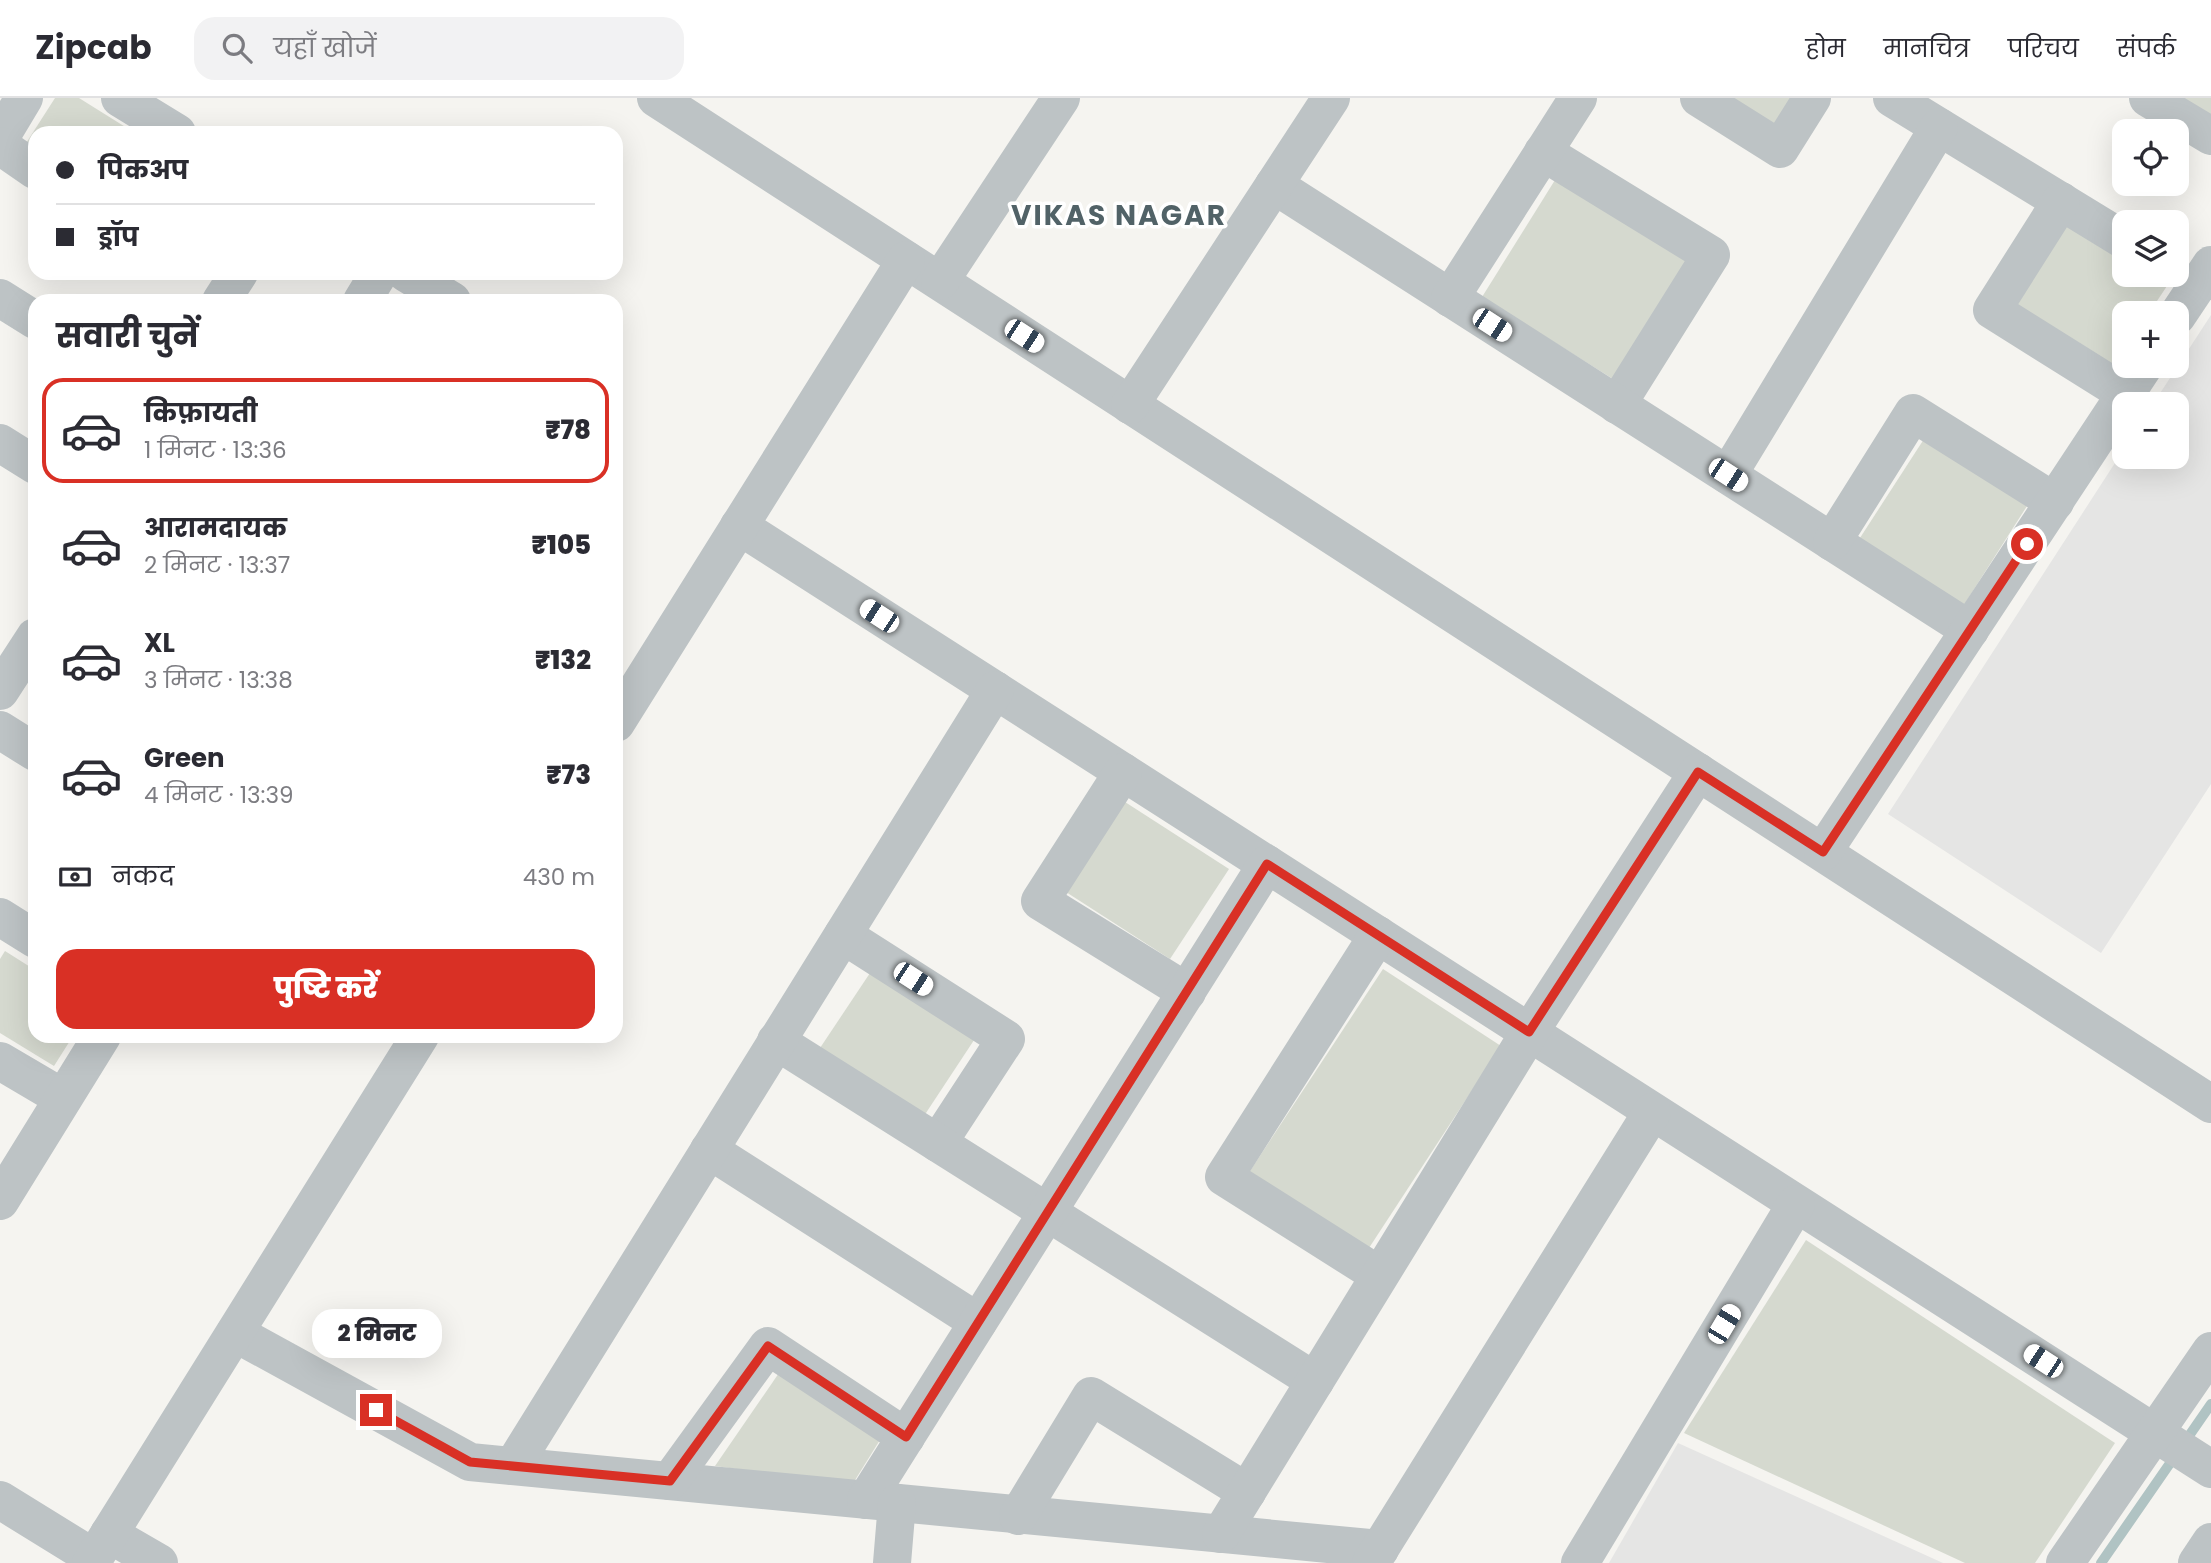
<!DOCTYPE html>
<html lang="hi">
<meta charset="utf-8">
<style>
body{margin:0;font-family:Poppins,"Noto Sans Devanagari",sans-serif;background:#f2f2f3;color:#2b2b33;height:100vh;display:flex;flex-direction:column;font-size:26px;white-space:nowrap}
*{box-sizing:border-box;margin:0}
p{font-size:23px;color:#7c7c81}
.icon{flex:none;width:38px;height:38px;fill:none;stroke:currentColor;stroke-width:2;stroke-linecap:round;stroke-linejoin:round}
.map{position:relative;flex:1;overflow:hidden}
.details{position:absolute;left:28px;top:196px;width:595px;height:749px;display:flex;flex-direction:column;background:#fff;border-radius:21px;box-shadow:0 7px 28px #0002}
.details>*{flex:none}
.banner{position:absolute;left:28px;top:28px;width:595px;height:154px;border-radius:21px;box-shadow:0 7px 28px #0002;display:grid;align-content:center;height:154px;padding:0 28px;background:#fff}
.tools{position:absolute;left:2112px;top:21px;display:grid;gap:14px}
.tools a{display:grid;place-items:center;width:77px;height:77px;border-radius:14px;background:#fff;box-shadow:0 7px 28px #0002;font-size:35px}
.end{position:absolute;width:32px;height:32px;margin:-16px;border:9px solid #d93025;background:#fff;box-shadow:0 0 0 4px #fff}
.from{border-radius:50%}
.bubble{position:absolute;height:49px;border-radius:21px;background:#fff;box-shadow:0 7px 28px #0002;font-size:23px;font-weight:800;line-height:49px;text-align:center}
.car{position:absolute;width:21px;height:42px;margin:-21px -10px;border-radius:9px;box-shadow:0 0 5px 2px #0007;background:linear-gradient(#fff 24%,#345 0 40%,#fff 0 76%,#345 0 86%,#fff 0)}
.banner b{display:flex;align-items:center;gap:24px;height:66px;font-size:26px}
.banner b+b{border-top:2px solid #e1e1e2}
.banner i{width:18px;height:18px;background:#2b2b33}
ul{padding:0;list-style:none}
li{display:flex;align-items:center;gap:21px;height:105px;margin:0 14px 10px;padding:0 14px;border:4px solid transparent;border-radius:21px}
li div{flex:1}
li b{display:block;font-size:26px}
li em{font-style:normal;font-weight:800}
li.active{border-color:#d93025}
li>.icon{width:63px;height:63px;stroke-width:1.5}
h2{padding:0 28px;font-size:32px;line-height:84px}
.pay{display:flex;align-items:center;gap:18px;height:77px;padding:0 28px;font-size:26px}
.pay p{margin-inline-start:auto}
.action{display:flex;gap:14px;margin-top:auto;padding:14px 28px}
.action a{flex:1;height:80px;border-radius:21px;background:#d93025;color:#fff;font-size:28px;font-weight:800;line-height:80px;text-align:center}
header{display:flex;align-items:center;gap:42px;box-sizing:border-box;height:98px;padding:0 35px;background:#fff;border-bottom:2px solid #e1e1e2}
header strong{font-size:33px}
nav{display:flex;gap:38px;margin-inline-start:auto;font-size:24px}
.search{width:490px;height:63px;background:#f2f2f3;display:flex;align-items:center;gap:18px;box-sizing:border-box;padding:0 24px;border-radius:21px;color:#7c7c81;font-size:26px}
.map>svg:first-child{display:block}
.built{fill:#e5e5e4}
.green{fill:#d5d9cf}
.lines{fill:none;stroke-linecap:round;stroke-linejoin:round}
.stream{stroke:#b0c3c3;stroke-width:10}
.minor{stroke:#bdc3c5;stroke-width:38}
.route{stroke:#d93025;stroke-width:9}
.labels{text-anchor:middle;stroke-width:7;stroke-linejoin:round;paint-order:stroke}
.district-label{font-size:28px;font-weight:bold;letter-spacing:2px;fill:#516267;stroke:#fff}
</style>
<header>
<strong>Zipcab</strong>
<div class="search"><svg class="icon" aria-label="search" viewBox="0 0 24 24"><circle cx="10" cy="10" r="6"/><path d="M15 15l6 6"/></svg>यहाँ खोजें</div>
<nav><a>होम</a><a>मानचित्र</a><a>परिचय</a><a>संपर्क</a></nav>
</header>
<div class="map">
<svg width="2211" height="1465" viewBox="0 0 2211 1465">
<rect width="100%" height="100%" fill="#f5f4f0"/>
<g class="built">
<polygon points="2211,217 2211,686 2101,855 1888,716 2124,351 2124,359 2177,359 2177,306 2153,306"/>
<polygon points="1678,1345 1943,1465 1609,1465"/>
</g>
<g class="green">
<polygon points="55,0 79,0 135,35 35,35 35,57 23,50"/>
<polygon points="1724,0 1792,0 1773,31"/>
<polygon points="2180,0 2211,0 2211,19"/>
<polygon points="1555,82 1687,163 1613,281 1482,199"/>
<polygon points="2066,123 2124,161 2124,177 2149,177 2167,188 2149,215 2124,215 2124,253 2113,271 2012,207"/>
<polygon points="1924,341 2027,408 1962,510 1858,443"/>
<polygon points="1125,704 1229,771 1170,861 1066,794"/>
<polygon points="5,853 35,872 35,938 73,938 54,968 0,935 0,861"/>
<polygon points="876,866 980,933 920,1024 816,956"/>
<polygon points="1383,871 1501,948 1367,1153 1248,1076"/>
<polygon points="1806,1142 2115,1345 2035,1465 1965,1465 1684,1335"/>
<polygon points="781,1272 883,1337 852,1387 715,1368"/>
</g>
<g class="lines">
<polyline class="stream" points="2101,1465 2211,1306"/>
<g class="minor">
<polyline points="120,0 177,35"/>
<polyline points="656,0 2211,1006"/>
<polyline points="1699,0 1780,51 1812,0"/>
<polyline points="1892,0 2124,142"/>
<polyline points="2148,0 2211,38"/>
<polyline points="0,40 24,0"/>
<polyline points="0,48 35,72"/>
<polyline points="1543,54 1711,157 1617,307"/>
<polyline points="1274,87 1970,532"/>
<polyline points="2061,103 1992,212 2126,296"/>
<polyline points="406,175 452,203"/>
<polyline points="940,183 1061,0"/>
<polyline points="0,200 35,222"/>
<polyline points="1450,200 1578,0"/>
<polyline points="221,203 239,175"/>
<polyline points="362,203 379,175"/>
<polyline points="2177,218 2211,167"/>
<polyline points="1130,307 1331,0"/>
<polyline points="0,345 35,367"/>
<polyline points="1728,377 1939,29"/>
<polyline points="739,428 2211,1371"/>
<polyline points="1832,444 1913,315 2055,404"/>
<polyline points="0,593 35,539"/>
<polyline points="616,625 906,162"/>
<polyline points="0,632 35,654"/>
<polyline points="1123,674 1040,803 1187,894"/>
<polyline points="1823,754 2144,268"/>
<polyline points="0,819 35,841"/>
<polyline points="843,837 1006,941 938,1045"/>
<polyline points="1378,837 1224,1079 1379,1177"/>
<polyline points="776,943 1315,1283"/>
<polyline points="0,963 63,1000"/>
<polyline points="709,1052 978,1224"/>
<polyline points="0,1103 102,938"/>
<polyline points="235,1235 470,1364 1380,1451"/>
<polyline points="513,1368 995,592"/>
<polyline points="670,1383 768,1248 906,1339"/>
<polyline points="0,1402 94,1460"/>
<polyline points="866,1402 1267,766"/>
<polyline points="1018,1418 1091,1298 1247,1394"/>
<polyline points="109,1436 159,1465"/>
<polyline points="1221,1436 1529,935 1698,674"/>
<polyline points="91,1465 420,938"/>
<polyline points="892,1465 897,1405"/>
<polyline points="1371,1465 1652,1014"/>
<polyline points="1580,1465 1796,1106"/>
<polyline points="2065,1465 2211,1253"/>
<polyline points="2197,1465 2211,1444"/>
</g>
</g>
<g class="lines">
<polyline class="route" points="376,1312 470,1364 670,1383 768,1248 906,1339 1267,766 1529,934 1698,674 1823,754 2027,446"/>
</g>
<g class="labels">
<g class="district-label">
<text x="1119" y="127">VIKAS NAGAR</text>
</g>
</g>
</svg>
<div class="tools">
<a><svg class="icon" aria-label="locate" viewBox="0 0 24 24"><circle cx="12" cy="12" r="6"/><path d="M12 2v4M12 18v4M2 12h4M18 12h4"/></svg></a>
<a><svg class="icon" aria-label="layers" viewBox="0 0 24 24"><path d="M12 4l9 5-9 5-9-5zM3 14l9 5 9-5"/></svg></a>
<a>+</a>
<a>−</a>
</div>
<i class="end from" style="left:2027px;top:446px"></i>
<i class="end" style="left:376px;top:1312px"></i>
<div class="bubble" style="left:312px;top:1211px;width:130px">2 मिनट</div>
<i class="car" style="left:1492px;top:227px;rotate:123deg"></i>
<i class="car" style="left:1024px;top:238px;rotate:123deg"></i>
<i class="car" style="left:1728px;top:377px;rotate:123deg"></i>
<i class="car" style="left:879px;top:518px;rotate:303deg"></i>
<i class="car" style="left:913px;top:881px;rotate:123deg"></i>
<i class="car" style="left:1724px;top:1226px;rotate:31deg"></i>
<i class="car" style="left:2043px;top:1263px;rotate:303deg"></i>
<div class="banner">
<b><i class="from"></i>पिकअप</b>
<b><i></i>ड्रॉप</b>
</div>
<section class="details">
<h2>सवारी चुनें</h2>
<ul>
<li class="active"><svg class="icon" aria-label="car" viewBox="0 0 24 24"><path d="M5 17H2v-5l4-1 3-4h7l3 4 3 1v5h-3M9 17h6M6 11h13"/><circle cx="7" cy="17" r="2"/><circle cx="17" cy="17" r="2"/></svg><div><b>किफ़ायती</b><p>1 मिनट · 13:36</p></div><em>₹78</em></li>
<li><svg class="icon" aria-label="car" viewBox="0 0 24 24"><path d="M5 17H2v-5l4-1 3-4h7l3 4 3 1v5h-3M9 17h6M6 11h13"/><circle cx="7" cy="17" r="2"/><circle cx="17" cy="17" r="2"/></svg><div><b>आरामदायक</b><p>2 मिनट · 13:37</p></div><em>₹105</em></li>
<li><svg class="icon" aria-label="car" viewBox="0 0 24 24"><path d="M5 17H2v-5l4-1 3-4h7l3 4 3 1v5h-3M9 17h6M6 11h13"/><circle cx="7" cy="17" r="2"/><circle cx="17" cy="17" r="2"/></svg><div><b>XL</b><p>3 मिनट · 13:38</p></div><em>₹132</em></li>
<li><svg class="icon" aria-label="car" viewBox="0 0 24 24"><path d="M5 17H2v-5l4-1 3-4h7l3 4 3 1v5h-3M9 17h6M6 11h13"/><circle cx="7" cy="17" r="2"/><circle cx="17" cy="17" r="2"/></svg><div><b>Green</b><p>4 मिनट · 13:39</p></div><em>₹73</em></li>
</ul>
<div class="pay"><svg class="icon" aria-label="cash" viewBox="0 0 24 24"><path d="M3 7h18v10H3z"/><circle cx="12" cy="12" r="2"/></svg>नकद<p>430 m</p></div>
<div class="action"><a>पुष्टि करें</a></div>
</section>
</div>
